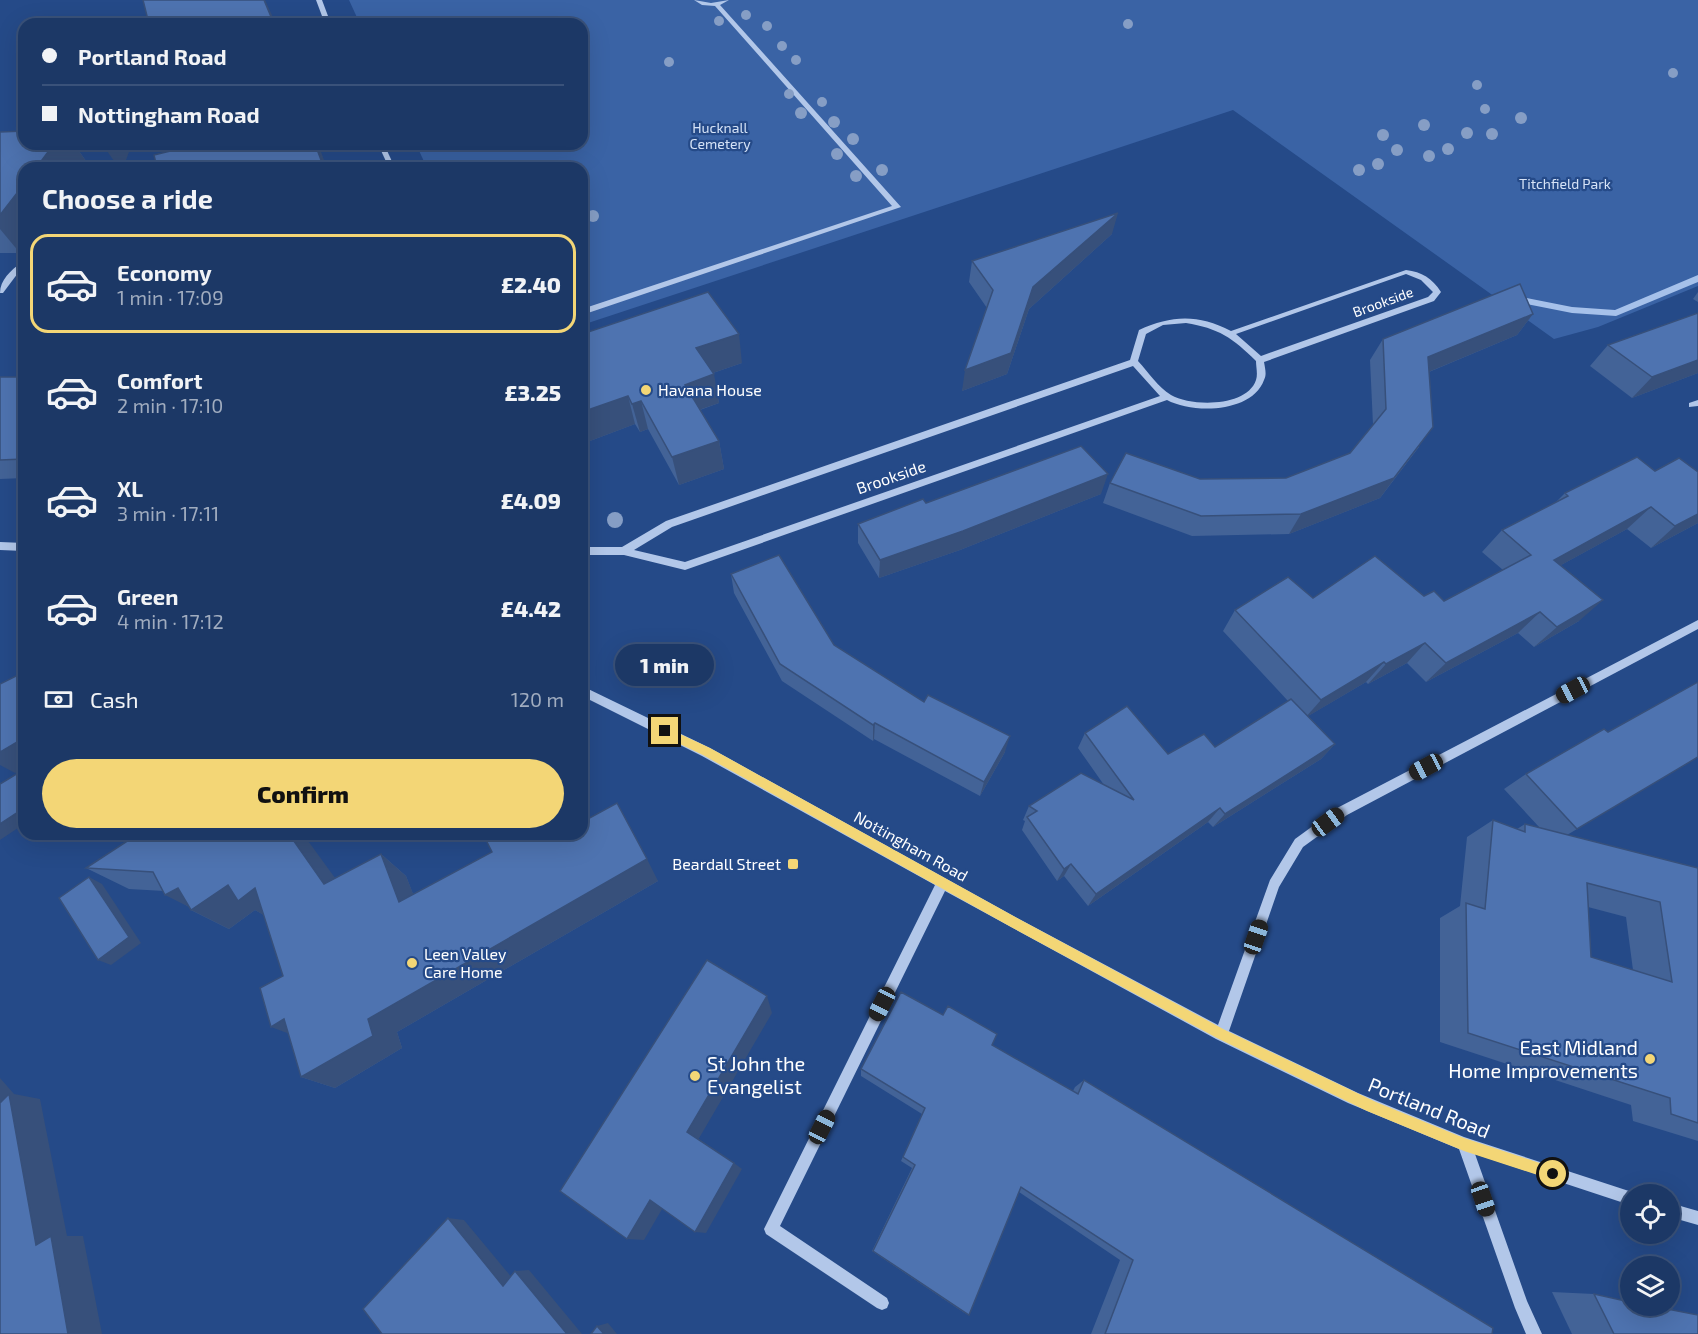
<!DOCTYPE html>
<meta charset="utf-8">
<style>
body{margin:0;font-family:"Exo 2",sans-serif;background:#29436f;color:#f1f3f6;height:100vh;display:flex;flex-direction:column;font-size:22px;white-space:nowrap}
*{box-sizing:border-box;margin:0}
p{font-size:20px;color:#a0acbf}
.icon{flex:none;width:33px;height:33px;fill:none;stroke:currentColor;stroke-width:2;stroke-linecap:round;stroke-linejoin:round}
.map{position:relative;flex:1;overflow:hidden}
.panel{position:absolute;left:18px;top:162px;width:570px;height:678px;display:flex;flex-direction:column;background:#1c3866;border-radius:18px;box-shadow:0 6px 24px #0002,0 0 0 2px #3a527a}
.panel>*{flex:none}
.guide{position:absolute;left:18px;top:18px;width:570px;height:132px;border-radius:18px;box-shadow:0 6px 24px #0002,0 0 0 2px #3a527a;display:grid;align-content:center;height:132px;padding:0 24px;background:#1c3866}
.controls{position:absolute;left:1620px;top:1184px;display:grid;gap:12px}
.controls a{display:grid;place-items:center;width:60px;height:60px;border-radius:50%;background:#1c3866;box-shadow:0 6px 24px #0002,0 0 0 2px #3a527a;font-size:30px}
.end{position:absolute;width:27px;height:27px;margin:-14px;border:8px solid #f3d676;background:#111;box-shadow:0 0 0 3px #111}
.from{border-radius:50%}
.bubble{position:absolute;height:42px;border-radius:21px;background:#1c3866;box-shadow:0 6px 24px #0002,0 0 0 2px #3a527a;font-size:20px;font-weight:800;line-height:42px;text-align:center}
.car{position:absolute;width:18px;height:36px;margin:-18px -9px;border-radius:8px;box-shadow:0 0 4px 2px #0007;background:linear-gradient(#222 24%,#8ab4d8 0 40%,#222 0 76%,#8ab4d8 0 86%,#222 0)}
.guide b{display:flex;align-items:center;gap:21px;height:57px;font-size:22px}
.guide b+b{border-top:2px solid #3a527a}
.guide i{width:15px;height:15px;background:#f1f3f6}
ul{padding:0;list-style:none}
li{display:flex;align-items:center;gap:18px;height:99px;margin:0 12px 9px;padding:0 12px;border:3px solid transparent;border-radius:18px}
li div{flex:1}
li b{display:block;font-size:22px}
li em{font-style:normal;font-weight:800}
li.current{border-color:#f3d676}
li>.icon{width:54px;height:54px;stroke-width:1.5}
h2{padding:0 24px;font-size:27px;line-height:72px}
.pay{display:flex;align-items:center;gap:15px;height:66px;padding:0 24px;font-size:22px}
.pay p{margin-inline-start:auto}
.action{display:flex;gap:12px;margin-top:auto;padding:12px 24px}
.action a{flex:1;height:69px;border-radius:36px;background:#f3d676;color:#111;font-size:24px;font-weight:800;line-height:69px;text-align:center}
.map>svg:first-child{display:block}
.green{fill:#3a63a5}
.lines{fill:none;stroke-linecap:round;stroke-linejoin:round}
.stream{fill:#a6c1ea;fill-rule:evenodd}
.minor{fill:#b2c7e9;fill-rule:evenodd}
.tree{fill:#869ec5}
.wall{fill:#436397;fill-rule:evenodd}
.shaded-wall{fill:#37507b}
.building{fill:#4e73b0;stroke:#37507b;stroke-width:1.5;fill-rule:evenodd}
.route{fill:#f3d676}
.poi-dot{fill:#f3d676;stroke:#254a88;stroke-width:2}
.labels{text-anchor:middle;stroke-width:4.5;stroke-linejoin:round;paint-order:stroke}
.far-park-label{font-size:14px;fill:#d6e3f7;stroke:#254a88}
.far-street-label{font-size:14px;fill:#fff;stroke:#254a88}
.poi-label{font-size:16px;fill:#fff;stroke:#254a88;text-anchor:start}
.street-label{font-size:16px;fill:#fff;stroke:#254a88}
.near-poi-label{font-size:20px;fill:#fff;stroke:#254a88;text-anchor:end}
.near-street-label{font-size:20px;fill:#fff;stroke:#254a88}
</style>
<div class="map">
<svg width="1698" height="1334" viewBox="0 0 1698 1334">
<rect width="100%" height="100%" fill="#254a88"/>
<polygon class="green" points="349,0 1698,0 1698,286 1598,327 1554,339 1233,110 582,325 582,168 427,168 416,144 582,144 582,24 360,24"/>
<g class="lines">
<polygon class="stream" points="1698,275 1698,282 1616,316 1572,313 1511,301 1506,298 1511,295 1572,307 1615,310"/>
<g class="minor">
<polygon points="316,0 322,0 331,24 325,24"/>
<polygon points="694,0 711,3 729,0 720,5 901,207 582,315 582,309 892,206 715,6 702,5"/>
<polygon points="378,144 384,144 395,168 389,168"/>
<path d="M21 263H24V268L18 273 3 293H0C0 280 11 270 21 263Z"/>
<path d="M1406 270C1422 272 1432 278 1441 292L1434 301 1264 362C1265 368 1267 375 1264 380 1252 413 1193 414 1167 400L685 570 624 555H582V547H622L666 521 1130 360 1139 330C1172 315 1198 314 1231 331ZM1406 274 1421 280 1433 292 1428 297 1261 356 1236 334ZM1186 323C1218 328 1233 338 1256 361 1256 367 1258 374 1256 380 1247 407 1192 407 1171 395 1158 387 1149 373 1138 361L1146 334 1163 325ZM1133 366 1160 396 685 562 634 550 672 527Z"/>
<polygon points="1698,400 1698,406 1689,407 1689,403"/>
<polygon points="0,542 24,543 24,551 0,550"/>
<polygon points="1698,620 1698,629 1347,815 1303,847 1279,887 1229,1031 1358,1093 1464,1137 1635,1193 1630,1194 1630,1205 1475,1154 1527,1301 1542,1334 1526,1334 1515,1308 1459,1149 1348,1103 1216,1039 945,891 780,1226 887,1298 889,1303 887,1308 882,1310 877,1308 766,1234 764,1229 935,885 702,756 582,696 582,686 710,748 1019,919 1218,1025 1270,880 1295,839 1339,807"/>
<polygon points="1670,1203 1698,1211 1698,1225 1670,1217"/>
</g>
</g>
<g class="tree">
<circle cx="746" cy="15" r="5"/>
<circle cx="719" cy="21" r="5"/>
<circle cx="1128" cy="24" r="5"/>
<circle cx="767" cy="26" r="5"/>
<circle cx="782" cy="46" r="5"/>
<circle cx="796" cy="60" r="5"/>
<circle cx="669" cy="62" r="5"/>
<circle cx="1673" cy="73" r="5"/>
<circle cx="1477" cy="85" r="5"/>
<circle cx="789" cy="94" r="5"/>
<circle cx="822" cy="102" r="5"/>
<circle cx="1485" cy="109" r="5"/>
<circle cx="801" cy="113" r="6"/>
<circle cx="1521" cy="118" r="6"/>
<circle cx="834" cy="122" r="6"/>
<circle cx="1424" cy="125" r="6"/>
<circle cx="1467" cy="133" r="6"/>
<circle cx="1492" cy="134" r="6"/>
<circle cx="1383" cy="135" r="6"/>
<circle cx="853" cy="139" r="6"/>
<circle cx="1448" cy="149" r="6"/>
<circle cx="1397" cy="150" r="6"/>
<circle cx="837" cy="154" r="6"/>
<circle cx="1429" cy="156" r="6"/>
<circle cx="1378" cy="164" r="6"/>
<circle cx="882" cy="170" r="6"/>
<circle cx="1359" cy="170" r="6"/>
<circle cx="856" cy="176" r="6"/>
<circle cx="593" cy="216" r="6"/>
<circle cx="615" cy="520" r="8"/>
</g>
<g class="wall">
<polygon points="0,132 24,144 74,144 86,161 20,253 0,253"/>
<polygon points="1112,234 1029,309 1007,374 962,391 987,308 969,282 972,261"/>
<polygon points="1698,292 1698,302 1693,299"/>
<polygon points="1698,313 1698,373 1632,398 1590,366 1608,345"/>
<polygon points="1533,314 1517,335 1429,372 1419,447 1380,498 1289,534 1192,536 1103,503 1110,483 1286,478 1350,453 1373,425 1370,360 1383,339"/>
<polygon points="582,334 742,363 713,373 719,403 700,410 719,441 724,469 679,485 648,429 640,432 635,424 582,444"/>
<polygon points="0,377 24,377 24,478 0,479"/>
<polygon points="1655,471 1698,472 1698,523 1651,548 1627,529 1561,565 1579,621 1534,647 1518,633 1426,682 1407,663 1368,684 1366,682 1308,716 1335,744 1321,759 1213,827 1208,822 1088,906 1064,876 1057,881 1022,830 1025,821 1023,820 1029,806 1104,785 1078,748 1085,733 1168,754 1215,747 1288,701 1223,631 1235,610 1424,596 1444,601 1503,570 1482,552 1502,530 1556,502 1565,493"/>
<polygon points="1101,494 960,550 879,578 858,543 858,524 926,503"/>
<polygon points="731,574 834,645 924,702 1005,752 980,796 874,739 873,741 782,681 734,593"/>
<path d="M1608 732 1698 757 1567 835 1698 868V1141L1633 1121 1631 1105 1440 1042V918L1460 906 1467 837 1493 820 1517 829 1525 824 1540 828 1504 789 1526 774ZM1588 907 1626 917 1633 970 1591 957Z"/>
<polygon points="582,808 588,819 658,881 397,1032 402,1048 335,1088 301,1077 283,976 264,915 255,910 229,929 191,910 189,907 164,891 129,889 86,868 335,878 381,854 406,876 413,894 492,852 582,834"/>
<polygon points="992,1045 1073,1091 1075,1087 1084,1080 1492,1334 1091,1334 1120,1260 1019,1192 969,1315 963,1312 872,1251 912,1168 901,1161 922,1114 861,1076 861,1069"/>
<polygon points="1552,1292 1594,1294 1698,1334 1572,1334"/>
</g>
<g class="shaded-wall">
<polygon points="264,0 265,0 276,24 274,24"/>
<polygon points="54,144 74,144 86,161 80,168 36,168"/>
<polygon points="102,144 132,144 123,168 119,168"/>
<polygon points="315,144 318,144 327,168 324,168"/>
<polygon points="24,184 24,247 20,253 0,229 0,215"/>
<polygon points="1118,213 1112,234 1029,309 1007,374 962,391 965,370 1033,287"/>
<polygon points="1533,314 1517,335 1414,378 1428,357"/>
<polygon points="739,334 742,363 701,377 696,348"/>
<polygon points="1698,360 1698,373 1632,398 1652,377"/>
<polygon points="714,374 719,403 690,413 685,385"/>
<polygon points="628,396 635,424 582,444 582,412"/>
<polygon points="641,401 648,429 640,432 632,404"/>
<polygon points="1433,427 1380,498 1289,534 1301,514"/>
<polygon points="719,441 724,469 679,485 672,457"/>
<polygon points="1108,474 1101,494 960,550 879,578 880,560"/>
<polygon points="1651,507 1627,529 1532,581 1554,560"/>
<polygon points="1698,514 1698,523 1651,548 1675,526"/>
<polygon points="1603,600 1579,621 1534,647 1557,627"/>
<polygon points="1540,612 1518,633 1426,682 1446,663"/>
<polygon points="1425,643 1407,663 1368,684 1386,664"/>
<polygon points="1384,662 1366,682 1305,718 1321,700"/>
<polygon points="875,723 874,739 873,741 873,725"/>
<polygon points="1010,736 1005,752 980,796 984,782"/>
<polygon points="24,738 24,769 15,773 0,765 0,752"/>
<polygon points="1335,744 1321,759 1213,827 1225,814"/>
<polygon points="24,808 24,824 0,840 0,824"/>
<polygon points="582,808 600,843 586,820 582,812"/>
<polygon points="1220,808 1208,822 1088,906 1096,894"/>
<polygon points="289,834 303,834 354,904 324,884"/>
<polygon points="381,854 406,876 424,921 399,902"/>
<polygon points="647,859 658,881 397,1032 402,1048 335,1088 301,1077 368,1019"/>
<polygon points="1071,864 1064,876 1057,881 1064,869"/>
<polygon points="89,877 102,884 141,943 111,965 98,960"/>
<polygon points="228,885 255,888 272,920 255,910 229,929 191,910 193,909 165,895 178,888"/>
<polygon points="767,996 772,1013 698,1140 687,1132"/>
<polygon points="284,1019 306,1040 271,1027"/>
<polygon points="0,1078 14,1094 40,1099 67,1236 83,1236 102,1334 68,1334 36,1245 0,1113"/>
<polygon points="734,1163 742,1169 706,1233 695,1232"/>
<polygon points="650,1200 665,1204 644,1240 627,1239"/>
<polygon points="448,1218 464,1220 518,1285 503,1286"/>
<polygon points="529,1270 582,1334 567,1334 515,1271"/>
<polygon points="608,1323 617,1334 604,1334 597,1326"/>
</g>
<g class="building">
<polygon points="143,0 264,0 274,24 149,24"/>
<polygon points="24,131 24,144 54,144 36,168 24,168 24,184 0,215 0,132"/>
<polygon points="199,144 315,144 324,168 157,168 154,155"/>
<polygon points="1118,213 1033,287 1011,353 965,370 993,290 972,261"/>
<polygon points="1520,284 1533,314 1428,357 1433,427 1394,478 1301,514 1201,516 1110,483 1126,453 1200,479 1286,478 1350,453 1386,409 1383,339"/>
<polygon points="708,292 739,334 696,348 714,374 685,385 719,441 672,457 641,401 632,404 628,396 582,412 582,334"/>
<polygon points="1698,313 1698,360 1652,377 1608,345"/>
<polygon points="0,377 24,377 24,459 0,460"/>
<polygon points="1081,446 1108,474 963,531 880,560 858,524 923,499 926,503"/>
<polygon points="1637,457 1655,471 1679,458 1698,472 1698,514 1675,526 1651,507 1554,560 1603,600 1557,627 1540,612 1446,663 1425,643 1386,664 1384,662 1321,700 1235,610 1288,577 1313,598 1375,556 1424,596 1434,591 1444,601 1531,555 1502,530 1568,496 1565,493"/>
<polygon points="779,555 834,645 924,702 928,695 1010,736 984,782 875,723 873,725 780,664 731,574"/>
<polygon points="24,672 24,738 0,752 0,684"/>
<polygon points="1698,682 1698,757 1577,829 1526,774 1604,729 1608,732"/>
<polygon points="1291,699 1335,744 1225,814 1220,808 1096,894 1071,864 1064,869 1027,817 1037,811 1029,806 1081,773 1134,800 1085,733 1127,706 1168,754 1204,734 1215,747"/>
<polygon points="23,770 24,772 24,808 0,824 0,784"/>
<polygon points="617,803 647,859 368,1019 373,1036 301,1077 284,1019 271,1027 260,988 283,976 255,888 238,901 228,885 191,910 178,888 165,895 153,872 86,868 138,834 289,834 324,884 381,854 399,902 492,852 483,834 582,834 582,812 586,820"/>
<path d="M1493 820 1525 832V824L1698 868V1123L1671 1114 1670 1098 1468 1033 1466 903 1485 909ZM1587 883 1660 902 1672 982 1591 957Z"/>
<polygon points="89,877 129,937 98,960 59,898"/>
<polygon points="707,960 767,996 687,1132 734,1163 695,1232 650,1200 627,1239 560,1191"/>
<polygon points="901,992 943,1015 948,1006 997,1034 992,1045 1078,1094 1084,1080 1493,1328 1492,1334 1105,1334 1133,1260 1021,1187 969,1315 873,1251 915,1165 903,1157 925,1108 861,1069"/>
<polygon points="9,1094 36,1245 51,1236 68,1334 0,1334 0,1103"/>
<polygon points="448,1218 503,1286 515,1271 567,1334 382,1334 363,1309"/>
<polygon points="1594,1294 1630,1302 1630,1305 1647,1305 1698,1315 1698,1334 1614,1334"/>
<polygon points="597,1326 604,1334 591,1334"/>
</g>
<polygon class="route" points="665,727 710,748 1019,919 1225,1030 1376,1102 1464,1138 1558,1169 1560,1174 1558,1179 1553,1180 1464,1151 1367,1111 1217,1038 1011,927 703,755 661,735 660,731"/>
<g class="poi-dot">
<circle cx="646" cy="390" r="6"/>
<rect x="787" y="858" width="12" height="12" rx="3"/>
<circle cx="412" cy="963" r="6"/>
<circle cx="1650" cy="1059" r="6"/>
<circle cx="695" cy="1076" r="6"/>
</g>
<g class="labels">
<g class="far-park-label">
<text x="720" y="133">Hucknall<tspan x="720" dy="16">Cemetery</tspan></text>
<text x="1565" y="189">Titchfield Park</text>
</g>
<g class="far-street-label">
<text transform="translate(1383 302) rotate(-20)" y="5">Brookside</text>
</g>
<g class="poi-label">
<text x="658" y="396">Havana House</text>
<text x="781" y="870" text-anchor="end">Beardall Street</text>
<text x="424" y="960">Leen Valley<tspan x="424" dy="18">Care Home</tspan></text>
</g>
<g class="street-label">
<text transform="translate(891 477) rotate(-19)" y="6">Brookside</text>
<text transform="translate(911 846) rotate(29)" y="6">Nottingham Road</text>
</g>
<g class="near-poi-label">
<text x="1638" y="1055">East Midland<tspan x="1638" dy="23">Home Improvements</tspan></text>
<text x="707" y="1071" text-anchor="start">St John the<tspan x="707" dy="23">Evangelist</tspan></text>
</g>
<g class="near-street-label">
<text transform="translate(1429 1108) rotate(22)" y="7">Portland Road</text>
</g>
</g>
</svg>
<div class="controls">
<a><svg class="icon" aria-label="locate" viewBox="0 0 24 24"><circle cx="12" cy="12" r="6"/><path d="M12 2v4M12 18v4M2 12h4M18 12h4"/></svg></a>
<a><svg class="icon" aria-label="layers" viewBox="0 0 24 24"><path d="M12 4l9 5-9 5-9-5zM3 14l9 5 9-5"/></svg></a>
</div>
<i class="end from" style="left:1553px;top:1174px"></i>
<i class="end" style="left:665px;top:731px"></i>
<div class="bubble" style="left:615px;top:644px;width:99px">1 min</div>
<i class="car" style="left:1573px;top:690px;rotate:242deg"></i>
<i class="car" style="left:1426px;top:767px;rotate:242deg"></i>
<i class="car" style="left:1328px;top:822px;rotate:54deg"></i>
<i class="car" style="left:1256px;top:937px;rotate:19deg"></i>
<i class="car" style="left:882px;top:1004px;rotate:207deg"></i>
<i class="car" style="left:822px;top:1127px;rotate:27deg"></i>
<i class="car" style="left:1483px;top:1199px;rotate:161deg"></i>
<div class="guide">
<b><i class="from"></i>Portland Road</b>
<b><i></i>Nottingham Road</b>
</div>
<section class="panel">
<h2>Choose a ride</h2>
<ul>
<li class="current"><svg class="icon" aria-label="car" viewBox="0 0 24 24"><path d="M5 17H2v-5l4-1 3-4h7l3 4 3 1v5h-3M9 17h6M6 11h13"/><circle cx="7" cy="17" r="2"/><circle cx="17" cy="17" r="2"/></svg><div><b>Economy</b><p>1 min · 17:09</p></div><em>£2.40</em></li>
<li><svg class="icon" aria-label="car" viewBox="0 0 24 24"><path d="M5 17H2v-5l4-1 3-4h7l3 4 3 1v5h-3M9 17h6M6 11h13"/><circle cx="7" cy="17" r="2"/><circle cx="17" cy="17" r="2"/></svg><div><b>Comfort</b><p>2 min · 17:10</p></div><em>£3.25</em></li>
<li><svg class="icon" aria-label="car" viewBox="0 0 24 24"><path d="M5 17H2v-5l4-1 3-4h7l3 4 3 1v5h-3M9 17h6M6 11h13"/><circle cx="7" cy="17" r="2"/><circle cx="17" cy="17" r="2"/></svg><div><b>XL</b><p>3 min · 17:11</p></div><em>£4.09</em></li>
<li><svg class="icon" aria-label="car" viewBox="0 0 24 24"><path d="M5 17H2v-5l4-1 3-4h7l3 4 3 1v5h-3M9 17h6M6 11h13"/><circle cx="7" cy="17" r="2"/><circle cx="17" cy="17" r="2"/></svg><div><b>Green</b><p>4 min · 17:12</p></div><em>£4.42</em></li>
</ul>
<div class="pay"><svg class="icon" aria-label="cash" viewBox="0 0 24 24"><path d="M3 7h18v10H3z"/><circle cx="12" cy="12" r="2"/></svg>Cash<p>120 m</p></div>
<div class="action"><a>Confirm</a></div>
</section>
</div>
